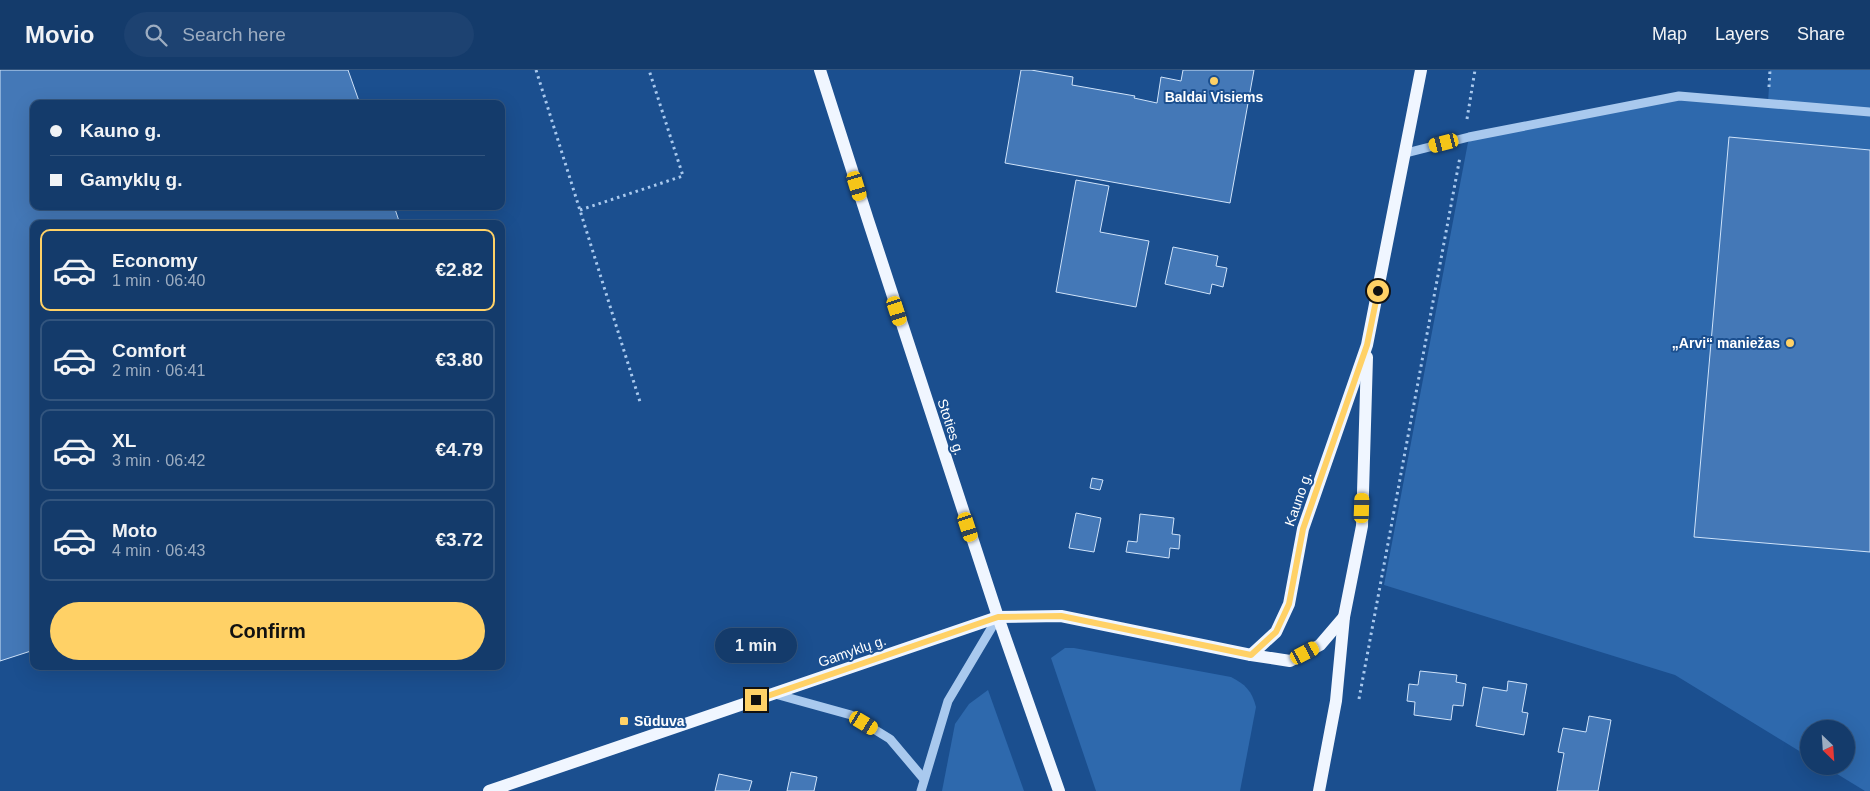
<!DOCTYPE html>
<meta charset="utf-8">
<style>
body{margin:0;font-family:Helvetica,sans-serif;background:#1d4271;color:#f1f3f6;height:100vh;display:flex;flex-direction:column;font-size:19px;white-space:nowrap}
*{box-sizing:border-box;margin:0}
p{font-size:16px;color:#9dadc1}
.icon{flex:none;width:28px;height:28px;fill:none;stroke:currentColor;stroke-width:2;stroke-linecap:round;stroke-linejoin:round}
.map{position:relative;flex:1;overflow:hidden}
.details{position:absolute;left:30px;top:150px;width:475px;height:450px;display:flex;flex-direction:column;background:#143b6b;border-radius:10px;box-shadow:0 5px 20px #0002,0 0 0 1px #33557e}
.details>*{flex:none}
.banner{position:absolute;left:30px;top:30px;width:475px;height:110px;border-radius:10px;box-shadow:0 5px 20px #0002,0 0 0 1px #33557e;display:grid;align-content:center;height:110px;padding:0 20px;background:#143b6b}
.needle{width:32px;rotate:155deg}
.buttons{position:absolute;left:1800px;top:650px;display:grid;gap:10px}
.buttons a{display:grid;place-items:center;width:55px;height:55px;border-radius:50%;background:#143b6b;box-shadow:0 5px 20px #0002,0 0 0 1px #33557e;font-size:25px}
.end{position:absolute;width:22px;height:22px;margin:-11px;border:6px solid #ffd166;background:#111;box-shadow:0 0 0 2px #111}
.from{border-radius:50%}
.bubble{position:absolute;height:35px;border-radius:18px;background:#143b6b;box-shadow:0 5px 20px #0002,0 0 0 1px #33557e;font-size:16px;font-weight:800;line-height:35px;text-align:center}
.car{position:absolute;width:15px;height:30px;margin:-15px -8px;border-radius:6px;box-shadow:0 0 4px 1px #0007;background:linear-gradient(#f5c518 24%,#345 0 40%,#f5c518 0 76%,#345 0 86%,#f5c518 0)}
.banner b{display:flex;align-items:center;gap:18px;height:48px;font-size:19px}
.banner b+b{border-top:1px solid #33557e}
.banner i{width:12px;height:12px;background:#f1f3f6}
ul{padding:9px 0 0;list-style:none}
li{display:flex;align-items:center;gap:15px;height:82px;margin:0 10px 8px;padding:0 10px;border:2px solid #33557e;border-radius:10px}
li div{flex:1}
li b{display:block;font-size:19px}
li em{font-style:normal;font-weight:800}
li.on{border-color:#ffd166}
li>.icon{width:45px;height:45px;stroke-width:1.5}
.action{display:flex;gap:10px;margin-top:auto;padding:10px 20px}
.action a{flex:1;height:58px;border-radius:30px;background:#ffd166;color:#111;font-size:20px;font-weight:800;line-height:58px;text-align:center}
header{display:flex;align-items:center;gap:30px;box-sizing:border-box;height:70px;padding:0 25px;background:#143b6b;border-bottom:1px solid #33557e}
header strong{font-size:24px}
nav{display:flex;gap:28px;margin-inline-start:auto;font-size:18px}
.search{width:350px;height:45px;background:#1d4271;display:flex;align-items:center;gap:12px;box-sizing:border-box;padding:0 18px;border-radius:28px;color:#9dadc1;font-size:19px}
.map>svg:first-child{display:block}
.green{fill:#2e69ad}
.building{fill:#4478b7;stroke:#cfe3fa}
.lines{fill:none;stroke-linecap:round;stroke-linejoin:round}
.path{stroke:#a9c9ee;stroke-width:3;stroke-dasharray:2.5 4;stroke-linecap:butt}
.minor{stroke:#a9c9ee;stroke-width:9}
.major{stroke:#f0f6ff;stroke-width:12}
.route{stroke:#ffd166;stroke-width:6}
.poi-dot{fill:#ffd166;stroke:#1b4f8f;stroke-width:2}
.labels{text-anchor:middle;stroke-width:4;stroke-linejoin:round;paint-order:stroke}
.poi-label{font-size:14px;font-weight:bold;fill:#fff;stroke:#1b4f8f}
.street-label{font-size:14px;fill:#fff;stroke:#1b4f8f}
</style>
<header>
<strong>Movio</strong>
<div class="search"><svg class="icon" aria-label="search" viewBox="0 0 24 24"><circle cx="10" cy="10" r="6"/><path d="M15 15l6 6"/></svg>Search here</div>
<nav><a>Map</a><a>Layers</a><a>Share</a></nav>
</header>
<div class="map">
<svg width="1870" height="721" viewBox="0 0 1870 721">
<rect width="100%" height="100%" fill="#1b4f8f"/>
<g class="green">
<polygon points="1770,0 1870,0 1870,721 1865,721 1824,696 1846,696 1846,659 1809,659 1809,687 1675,605 1384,515 1469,67 1679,26 1768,33"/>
<path d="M1065 578H1074L1231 607C1245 614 1252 621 1256 637L1240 721H1096L1051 588Z"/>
<polygon points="988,620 1024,721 942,721 955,654 969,634"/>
</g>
<g class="building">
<polygon points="0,0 348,0 360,34 34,34 34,136 394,136 400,154 34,154 34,580 0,591"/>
<polygon points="1021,0 1031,0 1073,7 1072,15 1135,26 1134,28 1157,33 1161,7 1181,11 1183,0 1254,0 1230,133 1005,93"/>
<polygon points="1729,67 1870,80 1870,482 1694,467"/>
<polygon points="1076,110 1109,116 1100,162 1149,171 1136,237 1056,222"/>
<polygon points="1173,177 1218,186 1216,196 1227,198 1223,217 1212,214 1210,224 1165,214"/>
<polygon points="1092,408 1103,410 1100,420 1090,418"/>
<polygon points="1076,443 1101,448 1094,482 1069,478"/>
<polygon points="1140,444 1174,448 1172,464 1180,465 1179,479 1170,478 1169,488 1126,482 1128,471 1137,472"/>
<polygon points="1420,601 1457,605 1456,612 1466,614 1463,636 1453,635 1451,650 1414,645 1415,632 1407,631 1409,614 1418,615"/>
<polygon points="1508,611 1527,614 1522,642 1528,643 1524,665 1476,656 1483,617 1507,621"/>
<polygon points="1589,646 1611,650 1598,721 1557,721 1564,683 1558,682 1563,658 1586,662"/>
<polygon points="791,702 817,707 814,721 787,721"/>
<polygon points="719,704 752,711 749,721 715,721"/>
</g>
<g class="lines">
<g class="path">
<polyline points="536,0 641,335"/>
<polyline points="1769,17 1770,0"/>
<polyline points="1467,49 1475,0"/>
<polyline points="580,140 683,106 649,0"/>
<polyline points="1359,629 1460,87"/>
</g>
<g class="minor">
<polyline points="1406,83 1469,67 1679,26 1870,42"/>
<polyline points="775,624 851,645 890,669 923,708"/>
<polyline points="921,721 948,631 998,547"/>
</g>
<g class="major">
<polyline points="820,0 868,150 998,547 1059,721"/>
<polyline points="1251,585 1276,562 1289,534 1303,459 1367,275 1421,0"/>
<polyline points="489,721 998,547 1061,546 1251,585 1290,591 1320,575 1344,547"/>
<polyline points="1319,721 1336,631 1344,547 1362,456 1367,287"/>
</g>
</g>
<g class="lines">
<polyline class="route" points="756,630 998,547 1061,546 1251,585 1276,562 1289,534 1303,459 1367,275 1378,221"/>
</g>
<g class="poi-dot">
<circle cx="1214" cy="11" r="5"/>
<circle cx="1790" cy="273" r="5"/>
<rect x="619" y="646" width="10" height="10" rx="2.5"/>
</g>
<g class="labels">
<g class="poi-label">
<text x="1214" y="32">Baldai Visiems</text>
<text x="1780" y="278" text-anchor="end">„Arvi“ maniežas</text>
<text x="634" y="656" text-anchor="start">Sūduva</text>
</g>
<g class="street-label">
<text transform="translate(951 357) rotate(72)" y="5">Stoties g.</text>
<text transform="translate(1298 429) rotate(-71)" y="5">Kauno g.</text>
<text transform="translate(852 581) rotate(-19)" y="5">Gamyklų g.</text>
</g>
</g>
</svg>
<div class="buttons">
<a><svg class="needle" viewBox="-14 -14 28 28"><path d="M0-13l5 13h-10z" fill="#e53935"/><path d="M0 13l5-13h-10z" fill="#9dadc1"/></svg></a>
</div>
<i class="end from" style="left:1378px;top:221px"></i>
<i class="end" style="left:756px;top:630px"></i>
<div class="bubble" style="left:715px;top:558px;width:82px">1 min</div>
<i class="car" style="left:1444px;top:73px;rotate:256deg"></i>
<i class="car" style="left:857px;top:116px;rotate:163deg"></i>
<i class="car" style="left:897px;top:241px;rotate:162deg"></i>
<i class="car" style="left:1362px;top:438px;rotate:2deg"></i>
<i class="car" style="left:968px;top:457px;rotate:162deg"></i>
<i class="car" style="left:1305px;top:583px;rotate:62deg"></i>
<i class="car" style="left:864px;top:653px;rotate:121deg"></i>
<div class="banner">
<b><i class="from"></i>Kauno g.</b>
<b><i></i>Gamyklų g.</b>
</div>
<section class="details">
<ul>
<li class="on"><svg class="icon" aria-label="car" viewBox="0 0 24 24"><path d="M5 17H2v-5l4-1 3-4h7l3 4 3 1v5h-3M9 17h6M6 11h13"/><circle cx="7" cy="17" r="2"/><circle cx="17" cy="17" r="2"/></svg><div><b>Economy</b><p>1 min · 06:40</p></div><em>€2.82</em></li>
<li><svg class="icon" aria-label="car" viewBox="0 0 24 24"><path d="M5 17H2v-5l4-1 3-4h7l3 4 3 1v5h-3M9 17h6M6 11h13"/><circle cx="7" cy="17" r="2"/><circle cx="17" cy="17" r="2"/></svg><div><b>Comfort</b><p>2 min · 06:41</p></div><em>€3.80</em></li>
<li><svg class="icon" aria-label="car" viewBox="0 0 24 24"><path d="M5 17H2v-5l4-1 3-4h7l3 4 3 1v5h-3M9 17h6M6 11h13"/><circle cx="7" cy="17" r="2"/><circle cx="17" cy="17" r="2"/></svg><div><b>XL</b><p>3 min · 06:42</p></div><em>€4.79</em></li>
<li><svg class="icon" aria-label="car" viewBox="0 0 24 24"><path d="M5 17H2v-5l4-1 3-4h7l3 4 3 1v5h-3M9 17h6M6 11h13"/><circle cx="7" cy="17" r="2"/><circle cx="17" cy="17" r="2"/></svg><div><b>Moto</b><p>4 min · 06:43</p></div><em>€3.72</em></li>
</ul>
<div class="action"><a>Confirm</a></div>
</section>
</div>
